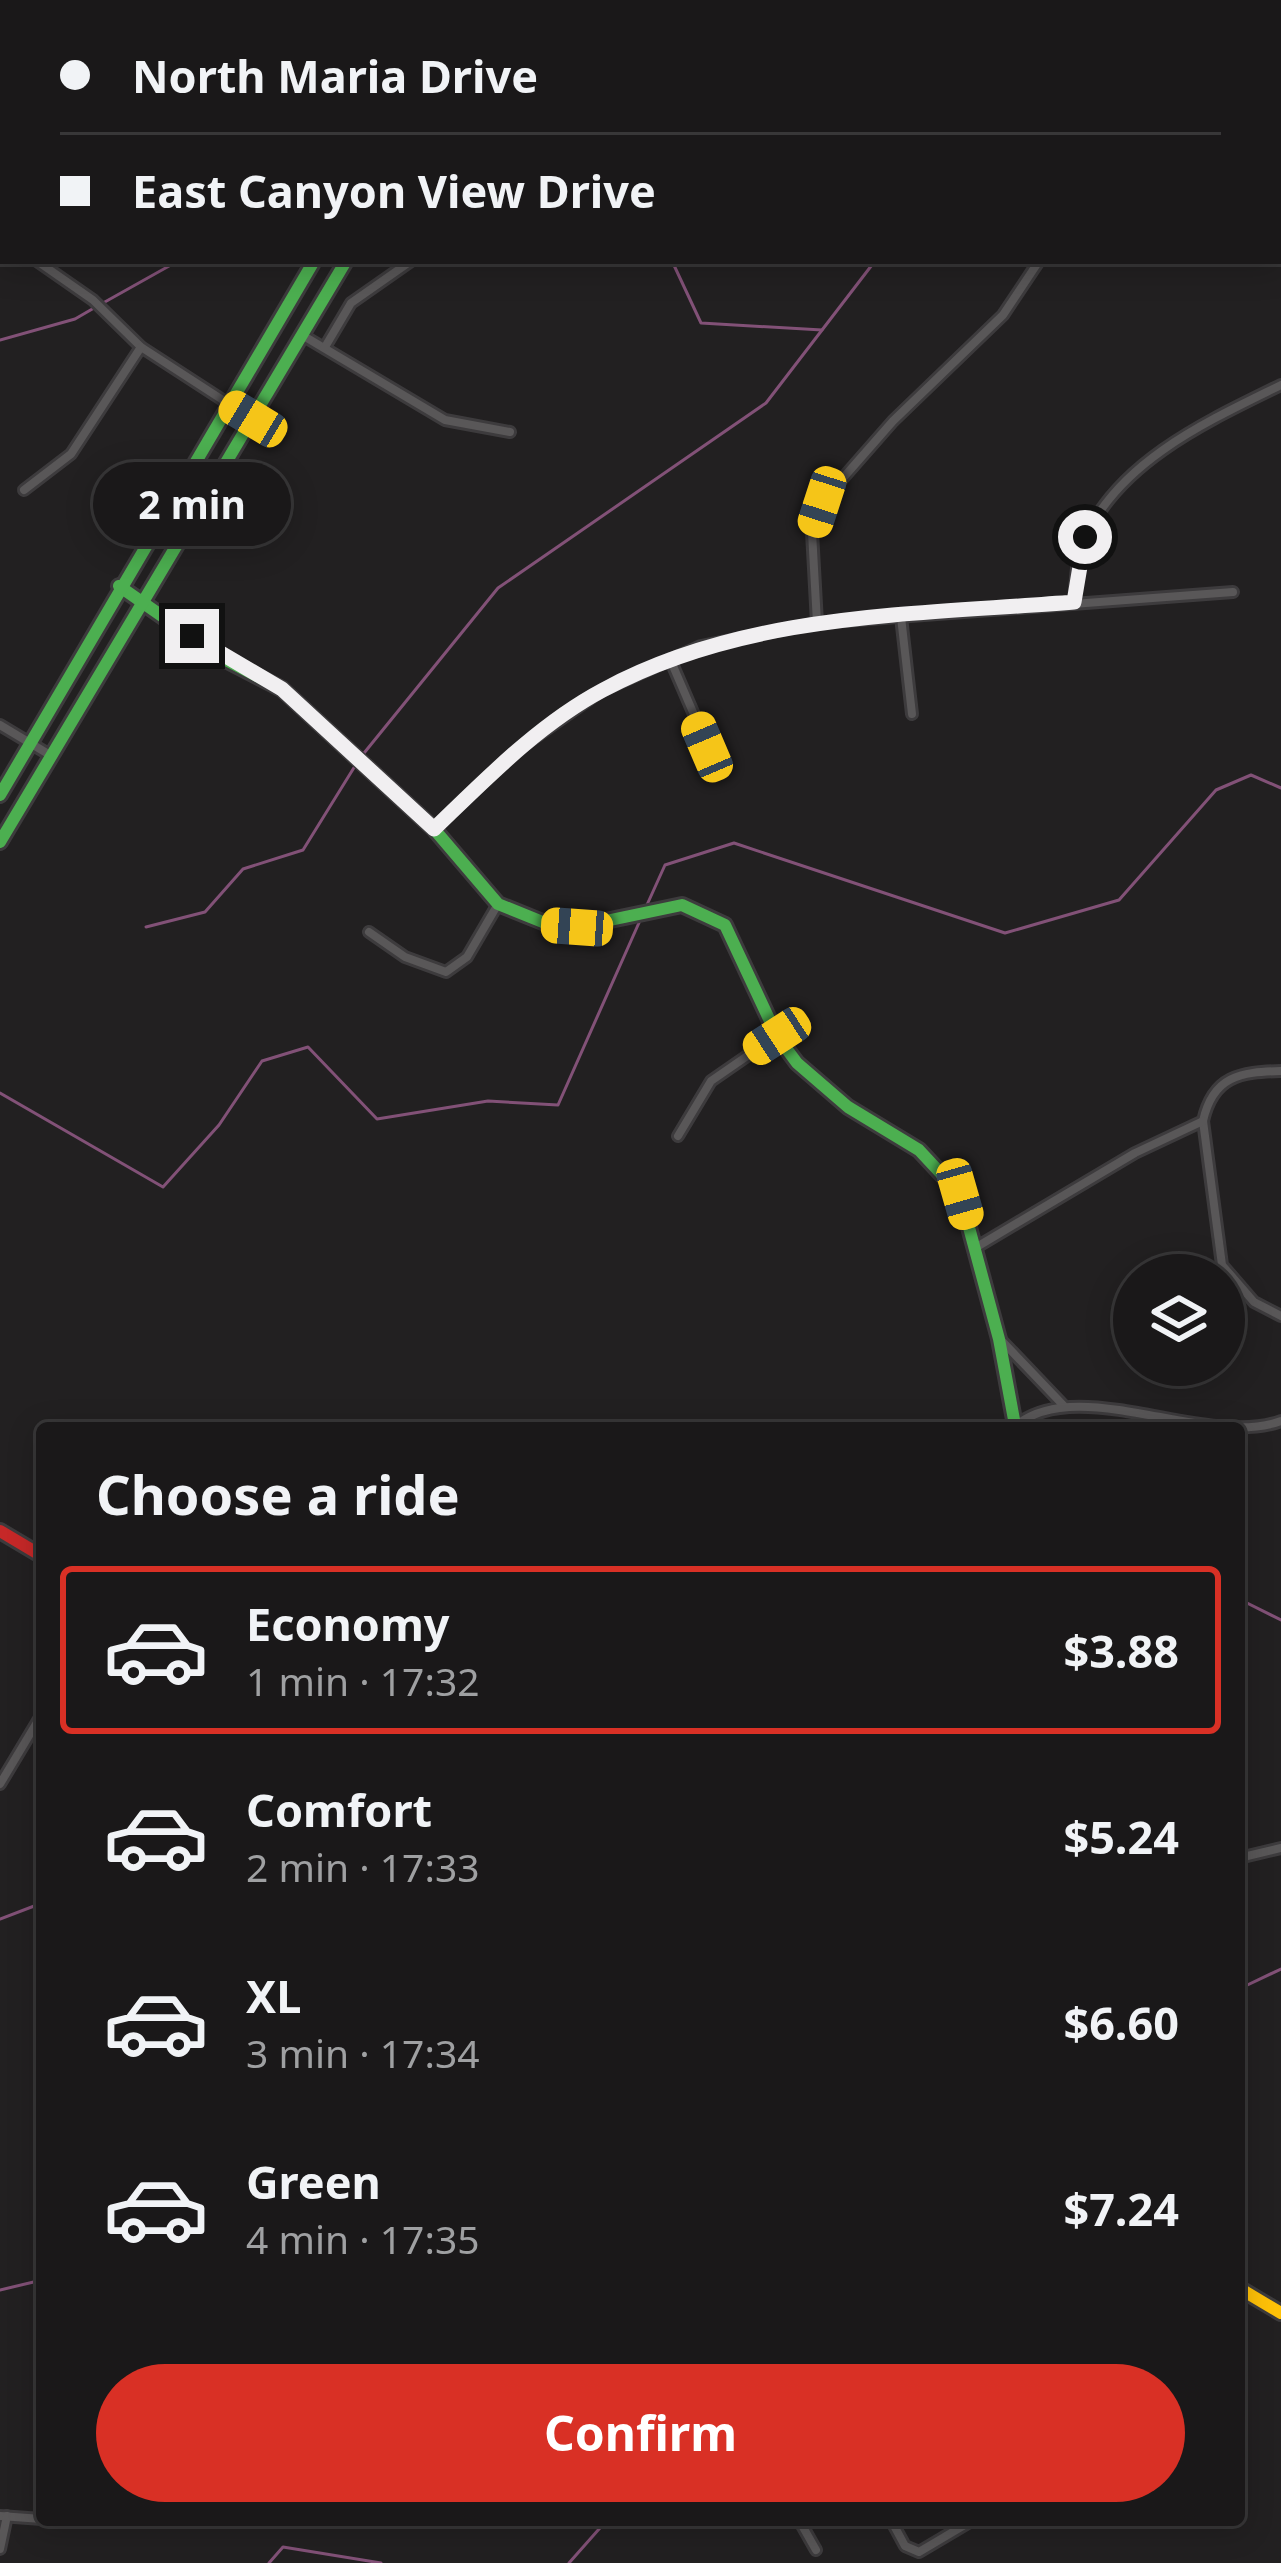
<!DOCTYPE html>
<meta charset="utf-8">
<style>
body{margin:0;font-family:"Noto Sans",sans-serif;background:#232122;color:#f1f3f6;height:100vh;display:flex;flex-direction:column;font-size:45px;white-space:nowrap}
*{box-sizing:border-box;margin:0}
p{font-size:39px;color:#9fa0a2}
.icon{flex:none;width:66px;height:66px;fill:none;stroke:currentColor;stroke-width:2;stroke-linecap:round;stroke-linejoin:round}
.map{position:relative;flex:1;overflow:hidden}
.details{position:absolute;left:36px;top:1422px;width:1209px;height:1104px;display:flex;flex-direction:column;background:#1a1819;border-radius:12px;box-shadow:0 6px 30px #0003,0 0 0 3px #383738}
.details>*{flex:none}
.hud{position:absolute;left:0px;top:0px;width:1281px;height:264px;box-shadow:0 6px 30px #0003,0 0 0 3px #383738;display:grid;align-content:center;height:264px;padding:0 60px;background:#1a1819}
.buttons{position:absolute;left:1113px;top:1254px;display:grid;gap:24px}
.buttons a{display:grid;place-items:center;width:132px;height:132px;border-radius:50%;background:#1a1819;box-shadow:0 6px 30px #0003,0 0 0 3px #383738;font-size:60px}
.end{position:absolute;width:54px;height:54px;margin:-27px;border:15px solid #f1eff1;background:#111;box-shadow:0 0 0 6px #111}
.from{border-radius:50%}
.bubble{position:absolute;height:84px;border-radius:42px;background:#1a1819;box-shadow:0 6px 30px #0003,0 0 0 3px #383738;font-size:39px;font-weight:700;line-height:84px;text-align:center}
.car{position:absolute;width:36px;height:72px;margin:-36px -18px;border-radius:15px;box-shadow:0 0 9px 3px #0007;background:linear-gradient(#f5c518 24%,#345 0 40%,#f5c518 0 76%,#345 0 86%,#f5c518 0)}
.hud b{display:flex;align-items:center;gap:42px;height:114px;font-size:45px}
.hud b+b{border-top:3px solid #383738}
.hud i{width:30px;height:30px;background:#f1f3f6}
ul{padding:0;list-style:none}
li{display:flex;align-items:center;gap:36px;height:168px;margin:0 24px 18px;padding:0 36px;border:6px solid transparent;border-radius:12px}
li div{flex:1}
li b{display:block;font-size:45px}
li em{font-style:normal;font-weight:700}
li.current{border-color:#d93025}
li>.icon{width:108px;height:108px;stroke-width:1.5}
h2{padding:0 60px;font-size:54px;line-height:144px}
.button{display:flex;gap:24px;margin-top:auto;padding:24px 60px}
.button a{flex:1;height:138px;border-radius:72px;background:#d93025;color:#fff;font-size:48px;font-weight:700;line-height:138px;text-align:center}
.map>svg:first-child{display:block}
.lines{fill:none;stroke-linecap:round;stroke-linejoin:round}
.stream{stroke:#825177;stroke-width:3}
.street-casing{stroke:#3d3b3d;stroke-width:14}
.fast-casing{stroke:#3d3b3d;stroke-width:18}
.slow-casing{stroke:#3d3b3d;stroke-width:18}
.jam-casing{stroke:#3d3b3d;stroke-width:18}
.street{stroke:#595758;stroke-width:8}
.fast{stroke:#4caf50;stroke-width:12}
.slow{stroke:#ffc107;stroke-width:12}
.jam{stroke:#c62828;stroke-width:12}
.route{stroke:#f1eff1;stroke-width:15}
</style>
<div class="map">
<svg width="1281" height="2563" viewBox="0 0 1281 2563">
<rect width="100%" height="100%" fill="#222021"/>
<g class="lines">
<g class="stream">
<polyline points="1278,112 1281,110"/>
<polyline points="672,261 701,323 822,330"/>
<polyline points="103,303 178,261"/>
<polyline points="0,340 75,319 94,308"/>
<polyline points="360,758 498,588 766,403 875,261"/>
<polyline points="646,907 665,865 734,843 1005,933 1119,900 1216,790 1251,775 1281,788"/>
<polyline points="146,927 205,912 243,869 303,850 355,766"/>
<polyline points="0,1093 163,1187 219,1125 262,1061 308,1047 377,1119 488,1101 558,1105 642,916"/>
<polyline points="1239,1599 1281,1620"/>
<polyline points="0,1919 42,1903"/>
<polyline points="1239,1989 1281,1969"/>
<polyline points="0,2290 42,2280"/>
<polyline points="269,2563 283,2547 381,2563"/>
<polyline points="569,2563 607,2520"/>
</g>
<g class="street-casing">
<g id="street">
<polyline points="103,0 106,3"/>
<polyline points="158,0 165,3"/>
<polyline points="644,0 651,3"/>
<polyline points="705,3 707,0"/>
<polyline points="1039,3 1042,0"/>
<polyline points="0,244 3,245"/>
<polyline points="37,261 93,300 141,347 252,419"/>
<polyline points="302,335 445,420 510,432"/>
<polyline points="325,347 351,303 411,261"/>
<polyline points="24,490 71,454 141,347"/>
<path d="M1074 602C1076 581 1076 557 1085 538 1120 460 1210 420 1281 385"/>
<polyline points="901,617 912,714"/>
<polyline points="817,623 812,532 822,502 893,421 1003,315 1039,261"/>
<polyline points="670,659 708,747"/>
<polyline points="0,725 50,755"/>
<polyline points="434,829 517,750 601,691 701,646 817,623 1233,592"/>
<polyline points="369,932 405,957 446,972 467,957 498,904"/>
<path d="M1281 1071C1240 1072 1213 1076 1203 1121L1222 1265 1254 1302 1281 1316"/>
<polyline points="678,1136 711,1081 776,1036"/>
<polyline points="975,1248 1135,1153 1203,1121"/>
<polyline points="1000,1339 1064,1406"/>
<path d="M1014 1427C1077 1372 1206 1449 1281 1421"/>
<polyline points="0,1784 42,1714"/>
<polyline points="1239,1858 1281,1848"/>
<polyline points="0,2516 42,2519"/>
<polyline points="54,2520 84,2522"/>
<polyline points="799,2520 816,2550"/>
<polyline points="891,2520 905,2546 919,2552 973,2520"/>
<polyline points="0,2549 7,2516"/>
</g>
</g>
<g class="fast-casing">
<g id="fast">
<polyline points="471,3 473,0"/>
<polyline points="502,3 504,0"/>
<polyline points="119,586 222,658 282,689 434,829 498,904 550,925 577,927 682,905 725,925 777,1036 797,1063 848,1107 919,1150 960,1194 999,1339 1015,1425"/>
<polyline points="0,795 314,261"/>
<polyline points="0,842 346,261"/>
</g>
</g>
<g class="slow-casing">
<polyline id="slow" points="1239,2288 1281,2313"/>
</g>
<g class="jam-casing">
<polyline id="jam" points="0,1531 42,1556"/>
</g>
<use href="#street" class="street"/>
<use href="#fast" class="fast"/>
<use href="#slow" class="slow"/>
<use href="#jam" class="jam"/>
</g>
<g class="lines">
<path class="route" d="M192 636 282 689 434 829C486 779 539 724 603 690 747 612 915 615 1074 602L1085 537"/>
</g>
</svg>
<div class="buttons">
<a><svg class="icon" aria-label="layers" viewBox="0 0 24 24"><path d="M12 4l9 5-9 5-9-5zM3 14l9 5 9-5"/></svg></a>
</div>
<i class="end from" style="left:1085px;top:537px"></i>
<i class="end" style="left:192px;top:636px"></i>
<div class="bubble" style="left:93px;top:462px;width:198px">2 min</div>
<i class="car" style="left:253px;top:419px;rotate:301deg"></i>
<i class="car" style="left:822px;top:502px;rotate:198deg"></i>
<i class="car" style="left:707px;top:747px;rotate:337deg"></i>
<i class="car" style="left:577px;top:927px;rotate:274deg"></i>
<i class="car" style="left:777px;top:1036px;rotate:237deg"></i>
<i class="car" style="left:960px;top:1194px;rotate:164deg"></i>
<div class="hud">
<b><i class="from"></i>North Maria Drive</b>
<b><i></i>East Canyon View Drive</b>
</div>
<section class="details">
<h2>Choose a ride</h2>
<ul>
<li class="current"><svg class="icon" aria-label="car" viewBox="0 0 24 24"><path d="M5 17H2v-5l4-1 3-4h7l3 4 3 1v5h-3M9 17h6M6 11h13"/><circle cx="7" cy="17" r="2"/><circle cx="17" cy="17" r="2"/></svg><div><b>Economy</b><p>1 min · 17:32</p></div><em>$3.88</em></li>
<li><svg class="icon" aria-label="car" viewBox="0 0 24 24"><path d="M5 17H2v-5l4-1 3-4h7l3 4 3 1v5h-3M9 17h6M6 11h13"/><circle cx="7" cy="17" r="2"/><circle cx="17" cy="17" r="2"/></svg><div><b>Comfort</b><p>2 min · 17:33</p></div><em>$5.24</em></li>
<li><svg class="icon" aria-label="car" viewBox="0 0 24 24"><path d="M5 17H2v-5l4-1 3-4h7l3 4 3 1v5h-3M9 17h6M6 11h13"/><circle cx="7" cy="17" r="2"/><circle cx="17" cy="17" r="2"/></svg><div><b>XL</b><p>3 min · 17:34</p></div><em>$6.60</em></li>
<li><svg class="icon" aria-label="car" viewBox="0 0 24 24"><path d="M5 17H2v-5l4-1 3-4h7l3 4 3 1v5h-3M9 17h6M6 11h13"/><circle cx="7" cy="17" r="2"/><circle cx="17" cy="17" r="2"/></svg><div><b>Green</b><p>4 min · 17:35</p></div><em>$7.24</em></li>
</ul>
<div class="button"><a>Confirm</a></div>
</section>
</div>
